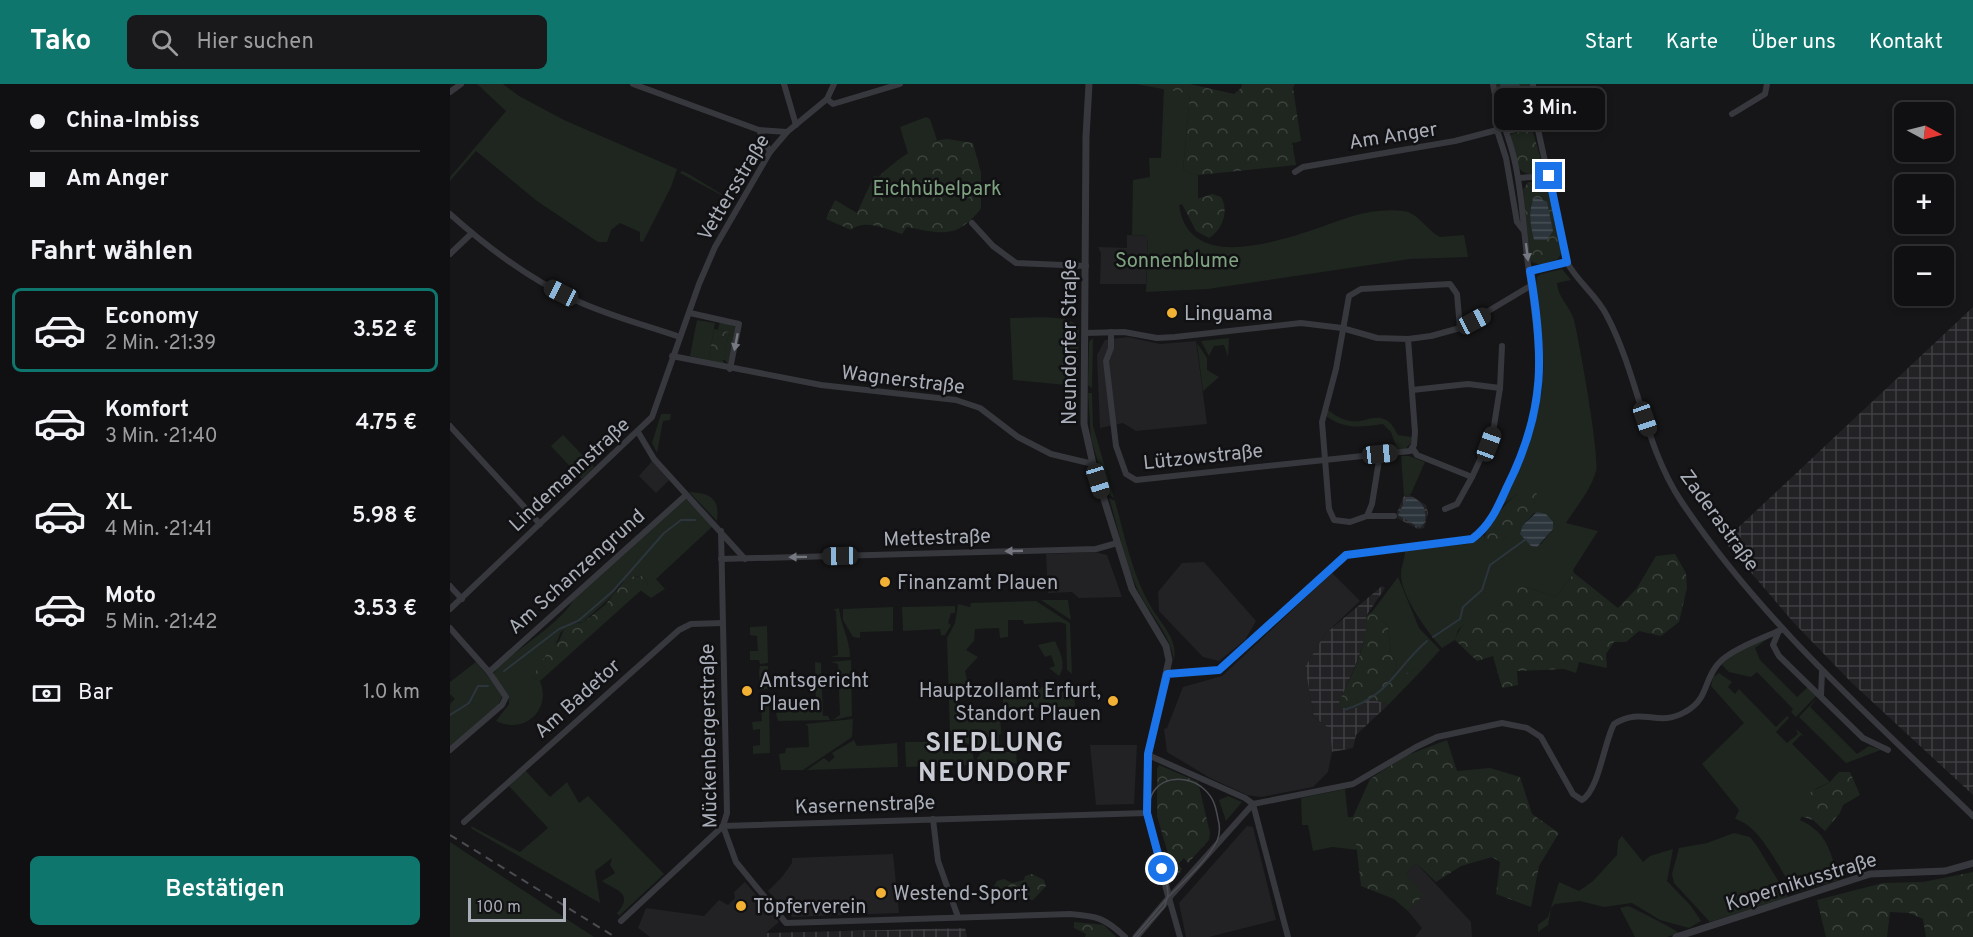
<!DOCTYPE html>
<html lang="de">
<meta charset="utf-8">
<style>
body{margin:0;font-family:Overpass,sans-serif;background:#19191b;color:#f1f3f6;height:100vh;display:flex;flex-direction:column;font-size:22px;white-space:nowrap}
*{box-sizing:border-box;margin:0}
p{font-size:20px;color:#9c9d9f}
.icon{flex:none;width:33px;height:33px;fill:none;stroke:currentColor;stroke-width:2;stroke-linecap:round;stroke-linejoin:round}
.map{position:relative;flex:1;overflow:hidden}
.drawer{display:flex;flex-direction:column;background:#101012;width:450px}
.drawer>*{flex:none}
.banner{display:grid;align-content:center;height:132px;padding:0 30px;background:#101012}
.needle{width:39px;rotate:97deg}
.tools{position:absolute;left:1444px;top:18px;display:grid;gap:12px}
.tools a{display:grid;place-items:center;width:60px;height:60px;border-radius:9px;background:#101012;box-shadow:0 3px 9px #0003,0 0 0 2px #303032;font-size:30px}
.scale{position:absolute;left:18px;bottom:15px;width:98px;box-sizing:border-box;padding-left:6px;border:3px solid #a8adb8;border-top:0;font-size:16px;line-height:21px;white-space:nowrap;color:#a8adb8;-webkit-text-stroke:4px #111113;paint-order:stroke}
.end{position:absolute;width:27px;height:27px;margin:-14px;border:8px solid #1a73e8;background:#fff;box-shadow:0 0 0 3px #fff}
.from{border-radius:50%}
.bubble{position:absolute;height:42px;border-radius:9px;background:#101012;box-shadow:0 3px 9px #0003,0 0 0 2px #303032;font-size:20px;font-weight:600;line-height:42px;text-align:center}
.car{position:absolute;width:18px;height:36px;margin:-18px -9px;border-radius:8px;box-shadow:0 0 4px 2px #0007;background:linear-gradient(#222 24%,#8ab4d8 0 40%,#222 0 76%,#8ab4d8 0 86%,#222 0)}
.banner b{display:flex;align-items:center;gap:21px;height:57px;font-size:22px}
.banner b+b{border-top:2px solid #303032}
.banner i{width:15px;height:15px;background:#f1f3f6}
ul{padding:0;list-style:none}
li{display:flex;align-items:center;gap:18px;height:84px;margin:0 12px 9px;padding:0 18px;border:3px solid transparent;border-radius:9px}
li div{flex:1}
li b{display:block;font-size:22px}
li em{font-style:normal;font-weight:600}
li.current{border-color:#0f766e}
li>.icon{width:54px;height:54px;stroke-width:1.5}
h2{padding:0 30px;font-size:27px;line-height:72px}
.pay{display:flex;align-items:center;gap:15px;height:66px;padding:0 30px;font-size:22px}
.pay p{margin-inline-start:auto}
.primary-button{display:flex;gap:12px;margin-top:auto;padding:12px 30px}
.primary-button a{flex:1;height:69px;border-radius:9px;background:#0f766e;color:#fff;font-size:24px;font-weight:600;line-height:69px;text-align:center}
header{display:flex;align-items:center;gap:36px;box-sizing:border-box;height:84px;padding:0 30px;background:#0f766e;color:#fff}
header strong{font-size:28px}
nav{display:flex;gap:33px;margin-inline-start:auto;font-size:21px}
.search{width:420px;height:54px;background:#19191b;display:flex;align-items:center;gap:15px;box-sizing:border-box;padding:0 21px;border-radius:9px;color:#9c9d9f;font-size:22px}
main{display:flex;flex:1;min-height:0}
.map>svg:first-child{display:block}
.built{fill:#222225}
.industrial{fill:url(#industrial-grid)}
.green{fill:#1e261f;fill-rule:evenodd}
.forest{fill:url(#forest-crowns)}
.water{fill:url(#water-rules)}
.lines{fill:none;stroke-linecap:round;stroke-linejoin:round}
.stream{stroke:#2c353c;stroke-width:2}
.minor{stroke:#37383d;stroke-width:6}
.tertiary{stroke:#37383d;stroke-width:7}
.tram{stroke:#4a4c52;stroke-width:1.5}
.rail{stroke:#4a4c52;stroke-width:2;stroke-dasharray:8 6;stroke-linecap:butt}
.oneway{fill:#757881}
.route{stroke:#1a73e8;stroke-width:8}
.poi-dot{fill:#f2b134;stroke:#111113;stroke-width:2}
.labels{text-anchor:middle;stroke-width:5;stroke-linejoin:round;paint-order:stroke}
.street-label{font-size:20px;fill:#a8adb8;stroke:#111113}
.park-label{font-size:20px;fill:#7fa381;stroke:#111113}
.poi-label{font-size:20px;fill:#a8adb8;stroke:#111113;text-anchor:start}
.district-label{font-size:26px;font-weight:bold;letter-spacing:1.5px;fill:#c9ccd4;stroke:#111113}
</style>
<header>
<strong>Tako</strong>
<div class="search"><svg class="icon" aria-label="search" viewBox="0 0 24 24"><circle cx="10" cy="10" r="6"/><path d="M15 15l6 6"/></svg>Hier suchen</div>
<nav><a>Start</a><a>Karte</a><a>Über uns</a><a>Kontakt</a></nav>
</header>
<main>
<section class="drawer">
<div class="banner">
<b><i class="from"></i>China-Imbiss</b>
<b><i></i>Am Anger</b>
</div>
<h2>Fahrt wählen</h2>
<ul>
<li class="current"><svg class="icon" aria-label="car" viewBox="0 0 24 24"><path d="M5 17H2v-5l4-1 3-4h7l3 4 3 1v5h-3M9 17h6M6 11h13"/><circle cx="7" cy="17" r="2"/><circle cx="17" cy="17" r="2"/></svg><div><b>Economy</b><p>2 Min. · 21:39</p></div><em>3.52 €</em></li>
<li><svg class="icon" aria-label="car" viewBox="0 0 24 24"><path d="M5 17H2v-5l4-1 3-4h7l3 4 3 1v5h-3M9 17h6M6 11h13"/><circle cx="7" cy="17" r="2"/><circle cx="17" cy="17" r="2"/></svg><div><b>Komfort</b><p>3 Min. · 21:40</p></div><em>4.75 €</em></li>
<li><svg class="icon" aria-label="car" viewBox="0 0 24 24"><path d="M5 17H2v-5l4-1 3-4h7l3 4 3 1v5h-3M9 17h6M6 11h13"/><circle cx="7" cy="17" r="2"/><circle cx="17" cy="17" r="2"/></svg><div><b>XL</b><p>4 Min. · 21:41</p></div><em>5.98 €</em></li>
<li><svg class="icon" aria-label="car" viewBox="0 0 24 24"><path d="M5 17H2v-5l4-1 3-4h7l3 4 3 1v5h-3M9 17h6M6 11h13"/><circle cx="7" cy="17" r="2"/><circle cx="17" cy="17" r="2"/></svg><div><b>Moto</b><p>5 Min. · 21:42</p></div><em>3.53 €</em></li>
</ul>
<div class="pay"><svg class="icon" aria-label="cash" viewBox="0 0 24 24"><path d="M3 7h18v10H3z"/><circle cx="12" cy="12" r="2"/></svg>Bar<p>1.0 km</p></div>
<div class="primary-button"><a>Bestätigen</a></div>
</section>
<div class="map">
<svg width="1523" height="853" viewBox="0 0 1523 853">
<defs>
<pattern id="industrial-grid" width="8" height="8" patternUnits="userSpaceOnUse" patternTransform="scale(1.5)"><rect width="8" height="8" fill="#222225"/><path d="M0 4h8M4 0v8" fill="none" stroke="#3f3f43"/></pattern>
<pattern id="forest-crowns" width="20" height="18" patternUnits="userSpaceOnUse" patternTransform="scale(1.5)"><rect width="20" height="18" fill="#1e261f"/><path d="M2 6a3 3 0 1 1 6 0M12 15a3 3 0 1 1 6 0" fill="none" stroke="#3c433d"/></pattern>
<pattern id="water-rules" width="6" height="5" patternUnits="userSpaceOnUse" patternTransform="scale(1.5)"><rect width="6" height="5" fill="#2c353c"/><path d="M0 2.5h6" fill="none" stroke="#485056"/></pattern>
</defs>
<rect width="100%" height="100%" fill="#161618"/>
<g class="built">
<polygon points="677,151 698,152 696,200 650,200 651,169 648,163 677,164"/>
<polygon points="678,253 710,260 746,257 757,340 686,347 673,339 650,344 647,271 655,256"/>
<polygon points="202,377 219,396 206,409 189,392"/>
<polygon points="645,468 657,471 672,513 629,514 622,508 598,509 596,470"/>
<polygon points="754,478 806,537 795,556 769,577 753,573 709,527 708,508 732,479"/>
<polygon points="882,489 910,517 875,550 855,583 864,633 880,645 882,668 878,688 863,703 811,713 797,711 760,694 717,668 714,645 717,644 733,603 772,592"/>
<polygon points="640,661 687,661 684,720 646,721"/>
<polygon points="797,742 803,743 826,836 759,853 736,853 729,819"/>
<polygon points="443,770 449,829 342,833 318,807 332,793 342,779 342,774"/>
<polygon points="966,779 1021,838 1022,853 965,853 972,844 958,827 972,811 956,789"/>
<polygon points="295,798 329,838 311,853 200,853 188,844 196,824 254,832 269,816 278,821 285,814 284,808"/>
</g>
<g class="industrial">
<polygon points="1523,223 1523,711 1402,599 1344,539 1274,457"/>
<polygon points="958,410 976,421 978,429 974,444 968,445 945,433 954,412"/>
<polygon points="932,502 935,504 916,532 917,547 908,575 889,619 920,614 938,621 906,651 903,664 882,668 880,645 864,633 855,583 875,550"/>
<polygon points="515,844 517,853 311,853 315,849"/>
</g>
<g class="green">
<polygon points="27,0 53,0 69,12 114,36 227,85 221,103 193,158 190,157 190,148 170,139 161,146 157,158 148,158 87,117 26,67 0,97 0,93 56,27"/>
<path d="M714 3 740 10 733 86 748 91V117L729 121C740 201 860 145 903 132 919 127 937 125 953 127 967 128 977 146 990 153L1014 151 1018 173 960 175 758 205 696 208 698 152 682 151 683 96 700 93 699 74H711Z"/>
<polygon points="476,33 480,35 487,56 458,70 450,43"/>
<polygon points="232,87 237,89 288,120 230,89"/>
<path d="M1112 185 1121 196 1107 199C1108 214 1120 222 1124 236 1129 256 1150 372 1146 387 1141 406 1126 423 1116 439L1148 447 1123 486 1124 489 1106 513 1073 502 1026 530 1008 546 1005 556 992 564C977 548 951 512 951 490 951 482 955 475 955 467L1018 460 1034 451V457L1051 459 1085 418 1067 410 1053 421C1075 373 1096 326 1093 271 1092 246 1083 218 1087 193L1091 190ZM1084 429 1103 445 1091 460 1081 462 1076 455 1073 441Z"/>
<path d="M560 234C580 234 618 229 629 243L627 302 563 296Z"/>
<polygon points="247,236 265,239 259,273 272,275 275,280 240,272"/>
<polygon points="270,237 286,243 278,280 274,275 279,248 268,246"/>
<polygon points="643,254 642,304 638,301 639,258"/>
<polygon points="779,254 778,273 774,261 764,262 759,272 751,257"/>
<polygon points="747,259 757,274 757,286 769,293 753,307"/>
<polygon points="638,309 642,309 643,342 664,414 658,410 641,355"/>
<path d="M878 326C908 350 919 327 936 336 942 339 945 346 948 351L962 353V358L955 365H947L941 348 933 340C911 343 895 346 876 332Z"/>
<polygon points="211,330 221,330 220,336 213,337 207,369 202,359"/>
<polygon points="113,351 144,383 132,395 101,362"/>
<polygon points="951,372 959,372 975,378 961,410 954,412"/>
<path d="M239 408C260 409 270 414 267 437Z"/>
<path d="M659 414 665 417C675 453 683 494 703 526 713 542 728 556 724 576 720 548 697 528 686 502 674 474 668 443 659 414Z"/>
<path d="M236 415 263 442 206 495 215 505 201 514 190 506 198 500 193 492H186L170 498C163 516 146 524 134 538H124L110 549C109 558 89 585 82 593L90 597C102 626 74 651 46 637L59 620V612L43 591 48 582C66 567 115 535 123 516Z"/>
<polygon points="948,493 969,544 990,566 971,587 965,584 950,594 944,593 947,579 941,570 938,542 922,528"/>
<polygon points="591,516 618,516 621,536"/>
<path d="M586 517 620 539 622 590 617 586 616 540 609 538 574 540 573 536H558V553L550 554 549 544 525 545 524 557 516 566 528 573 515 587 520 608 508 609 507 626H550L551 650 549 651V665C529 664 515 662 500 649L497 554 505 539 508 520 520 523 521 519Z"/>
<polygon points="505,522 505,529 501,529 498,539 501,541 495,551 491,551 490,545 453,547 452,523"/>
<polygon points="443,523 443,547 410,548 410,554 403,553 393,536 393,525"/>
<path d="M389 524C391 543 400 555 400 573H381L388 571 386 527 383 526Z"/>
<polygon points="317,542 318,579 310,580 309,576 300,576 300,567 308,567 307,552 300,551 300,543"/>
<path d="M1319 554 1305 564 1310 576 1347 613 1358 603 1366 612 1346 633 1341 628 1343 625 1307 588 1301 593 1279 588 1272 581C1278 567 1305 560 1319 554Z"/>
<path d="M605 557C610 568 617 581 609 592L599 584 605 582 601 571 595 573 588 561Z"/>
<polygon points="401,576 402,632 383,636 390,631 388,580 381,578"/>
<polygon points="26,578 53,610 48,622 0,664 0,620 5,615 0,610 0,598"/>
<polygon points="365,578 371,579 373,632 378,632 380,636 328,637 326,629 366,624"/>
<polygon points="310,582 318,582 318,588 311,589 311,600 318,600 318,605 310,606 311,620 319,620 320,669 303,670 303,662 310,661 310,645 303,646 302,638 312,637 309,587"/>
<path d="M1269 589 1282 598 1278 603 1285 610 1289 605 1326 643 1337 632 1339 634 1326 648 1337 659 1348 650 1346 645 1354 652 1351 651 1342 660 1380 698 1365 705 1350 736C1378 749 1380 767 1389 796L1345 809C1331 787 1310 741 1285 735L1289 726 1252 680 1294 639 1261 602 1263 593Z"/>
<polygon points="571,602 572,605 608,602 609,607 613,608 619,602 624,602 625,623 553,624 553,603"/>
<polygon points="1368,613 1360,623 1407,670 1419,662 1431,666 1396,679 1349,633"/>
<polygon points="403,635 402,653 353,686 331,686 329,670 335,669 336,664 359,663 358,642 355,640"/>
<polygon points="494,653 522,666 525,681 456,683 455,658 493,658"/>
<polygon points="404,656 407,662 447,659 448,683 357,686 374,674 379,678 385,673 382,669"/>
<polygon points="532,668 566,668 567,679 527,681 527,674"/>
<path d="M75 686 100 713 117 698 129 719 138 712 214 790 169 832 167 829C186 808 162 805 152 797L165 789 160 781 162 774 145 787 150 819 22 745 21 742 70 768 98 744 58 701Z"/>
<polygon points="895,705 898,733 903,733 908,766 882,763 863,767 858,741 852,741 851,714"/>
<polygon points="778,712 792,718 776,737 769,716"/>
<polygon points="1284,749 1300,753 1307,762 1338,813 1260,838 1224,799 1222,790 1229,764 1257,759"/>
<polygon points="1172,752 1193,778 1200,772 1223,765 1217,797 1241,822 1251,837 1239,844 1210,836 1182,819 1154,823 1130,817 1105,820 1101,824 1098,841 1088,848 1088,841 1098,833 1109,798 1129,807 1143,797 1167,771 1168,757"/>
<polygon points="0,758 144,853 0,853"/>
<path d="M1178 822C1184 824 1226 846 1229 849L1217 853H1185L1170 824Z"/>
</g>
<g class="forest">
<polygon points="686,0 740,0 784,10 791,4 792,0 845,0 843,4 851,57 842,59 846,81 748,91 733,86 740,10"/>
<polygon points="1044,0 1050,0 1058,37 1078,34 1080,39 1061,44 1055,40"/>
<polygon points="1069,0 1081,0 1085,33 1083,34 1079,31 1075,9"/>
<path d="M1082 45 1094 86 1093 89C1064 96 1066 75 1060 53L1061 50Z"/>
<path d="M497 55 523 59 531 89V124C508 155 492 150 457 143L452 150C437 146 415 134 401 146L376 135 385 116 407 129 424 92 428 93C448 75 469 58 497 55Z"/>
<polygon points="1078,98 1096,98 1112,167 1108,175 1091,181 1082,178 1080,174 1073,106"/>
<path d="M762 110 771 113C779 127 773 145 759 154L746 147 732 120Z"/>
<polygon points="264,245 279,248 274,276 259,273"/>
<path d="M1080 402 1087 410 1083 422 1051 459 1038 461 1034 457C1035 440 1064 408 1080 402Z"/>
<path d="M1225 470 1236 489 1237 504 1229 538 1211 552 1189 547 1176 558H1164L1156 570 1157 584 1129 578 1126 589 1114 585 1067 587 1068 601 1052 604 1043 572 1027 577 1005 556C1011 533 1053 511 1073 502L1106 513 1124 489 1168 524 1187 504 1206 472Z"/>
<polygon points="193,492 198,500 90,597 82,593 100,565 109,557 116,541 134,538 155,521 177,493"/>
<path d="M922 528 938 542 941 570 947 579 944 593H950L965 584 971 587 938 621 920 614 908 624H892L889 619C901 591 918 563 916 532Z"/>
<polygon points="997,656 1007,687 1040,684 1070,693 1082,730 1109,749 1089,782 1081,823 1046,810 1050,778 1042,773 1011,782 986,798 966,779 956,789 973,811 958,827 944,815 911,802 903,733 920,695 955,672"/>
<polygon points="709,681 748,698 760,749 759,756 738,779 734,774 728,780 732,785 728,791 724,790 707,732 707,685"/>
<polygon points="1389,688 1400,688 1410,711 1393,721 1390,729 1375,747 1363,736 1350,732 1355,711 1380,698"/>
<polygon points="1523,788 1523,853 1476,853 1473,835 1459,829 1440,828 1437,853 1376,853 1367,816 1433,799 1473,798"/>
<polygon points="582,790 594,796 596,802 583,816 574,813 562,815 556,806 547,810 544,802 547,797 554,795 562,799 574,796 575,792"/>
<polygon points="624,838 654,841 666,853 635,853 636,850 624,844"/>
</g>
<g class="water">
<polygon points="1050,0 1069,0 1075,9 1078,34 1058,37"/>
<path d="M1085 113 1097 118 1103 147 1097 156H1084C1081 142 1077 126 1085 113Z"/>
<path d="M957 413C972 414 977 425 975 438L970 444 948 431Z"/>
<polygon points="1087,428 1096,430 1103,438 1103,445 1087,463 1081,462 1070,450 1073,441"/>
</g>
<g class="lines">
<g class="stream">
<polyline points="983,553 1010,535 1013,523 1032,506 1040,481 1076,455"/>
<polyline points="54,587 109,545 128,537 163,507 214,449 231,436 245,436"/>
<path d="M894 626C940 612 945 584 977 557"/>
<polyline points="0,631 19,619 28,602 38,602"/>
</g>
<g class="minor">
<polyline points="183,0 309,46 337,48"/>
<polyline points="334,0 346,41"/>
<path d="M1083 0 1087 41 1117 178C1127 198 1147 211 1157 232 1188 291 1194 361 1231 417 1311 537 1421 633 1523 732"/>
<polyline points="0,8 11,0"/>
<polyline points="377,15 384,0"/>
<polyline points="1048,28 1047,46 1056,74 1067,138 1074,147"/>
<polyline points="1282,30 1315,10 1317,0"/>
<polyline points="309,46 320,68"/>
<polyline points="1056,47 1087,41"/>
<polyline points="845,88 853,83 1005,57 1047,46"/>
<polyline points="1068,94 1099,92"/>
<path d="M0 130C38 164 79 195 125 216 159 232 195 241 230 253"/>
<polyline points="522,139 543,162 566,179 636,182"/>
<polyline points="0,170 22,149"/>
<polyline points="1080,187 1117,178"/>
<polyline points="240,229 289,240 280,285"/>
<polyline points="661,248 661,264 656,277 666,362 676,390 686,396 960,367 964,361 965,348 958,255"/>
<polyline points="635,249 674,248 707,254 725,253 851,239 892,244 927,254 958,255 981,252 1010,244 1082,201"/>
<polyline points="222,272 371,301 506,316 530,324 568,353 601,370 643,380"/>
<polyline points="1050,304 1052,262"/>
<polyline points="962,306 1018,300 1050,304 1043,348 1022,393 967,371 963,365"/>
<polyline points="0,342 90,440"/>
<polyline points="188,348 204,375 295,475"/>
<polyline points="930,370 922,420 917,432 900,438 884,436 879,425 872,338 886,285 899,212 911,205 1000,200 1007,210 1010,244"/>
<polyline points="995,425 1007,420 1022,393"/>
<polyline points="917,432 944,432"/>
<path d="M271 447 277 729 273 742 286 778 336 839 620 830C647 832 655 834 675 853"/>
<polyline points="271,475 646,465 667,459"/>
<polyline points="0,502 12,515"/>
<polyline points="0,525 202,333 249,200 265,163 320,68 337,48 377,15 383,20 450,0"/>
<polyline points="0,544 39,588 56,613 52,621 0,666"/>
<polyline points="1328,549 1323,561 1329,572 1413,654 1438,666"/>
<polyline points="39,588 236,411"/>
<path d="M717 590 769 586 895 471 1022 455C1041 441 1049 420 1059 399 1101 315 1089 262 1077 173 1073 140 1072 107 1064 74 1058 49 1047 26 1043 0"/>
<polyline points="1371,611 1372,588"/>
<polyline points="698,671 795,714 803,720 838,853"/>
<path d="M803 720 903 700 966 663 987 653 1052 639 1077 644 1091 653 1123 710 1132 716C1149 706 1154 658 1164 640 1193 622 1207 644 1235 628 1259 615 1253 597 1268 580 1279 566 1316 553 1333 545"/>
<polyline points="483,735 488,777 508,833"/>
<polyline points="14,738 229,546 241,540 273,539"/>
<polyline points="171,837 273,742 697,729"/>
<polyline points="730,853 719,814 803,720"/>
</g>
<g class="tertiary">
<polyline points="639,0 636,53 634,340 643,380 682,505 716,562 719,576 698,671 697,729 719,814 686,853"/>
<polyline points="1226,853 1420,790 1495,787 1523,779"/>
</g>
<path class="tram" d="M684 853C695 840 707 827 718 813 734 797 757 777 767 757 770 750 770 742 768 735 766 724 764 714 755 706 737 688 702 692 699 721 696 752 717 781 718 811 717 815 716 819 714 823L687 853"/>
<polyline class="rail" points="0,751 165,853"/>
</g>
<defs><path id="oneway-solid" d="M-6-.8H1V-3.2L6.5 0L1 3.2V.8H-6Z" transform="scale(1.5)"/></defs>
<g class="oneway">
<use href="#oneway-solid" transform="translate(1077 168) rotate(83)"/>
<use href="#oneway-solid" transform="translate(286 258) rotate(101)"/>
<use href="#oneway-solid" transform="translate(564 467) rotate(178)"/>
<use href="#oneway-solid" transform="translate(348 473) rotate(179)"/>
</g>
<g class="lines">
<path class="route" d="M712 785 697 729 698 670 717 590 769 586 896 471 1022 455C1040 442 1048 423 1057 403 1096 326 1094 270 1080 187L1117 178 1099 92"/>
</g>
<g class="poi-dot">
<circle cx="722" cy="229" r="6"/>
<circle cx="435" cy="498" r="6"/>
<circle cx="297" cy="607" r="6"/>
<circle cx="663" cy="617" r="6"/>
<circle cx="431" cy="809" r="6"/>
<circle cx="291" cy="822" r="6"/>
</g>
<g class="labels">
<g class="street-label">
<text transform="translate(943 51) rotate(-9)" y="7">Am Anger</text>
<text transform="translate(283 103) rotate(-59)" y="7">Vettersstraße</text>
<text transform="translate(619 258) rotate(-90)" y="7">Neundorfer Straße</text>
<text transform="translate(453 295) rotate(7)" y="7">Wagnerstraße</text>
<text transform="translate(753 372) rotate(-6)" y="7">Lützowstraße</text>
<text transform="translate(119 390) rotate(-43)" y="7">Lindemannstraße</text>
<text transform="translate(1270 436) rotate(54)" y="7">Zaderastraße</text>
<text transform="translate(487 453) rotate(-2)" y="7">Mettestraße</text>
<text transform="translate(126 487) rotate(-42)" y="7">Am Schanzengrund</text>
<text transform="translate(127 614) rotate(-42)" y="7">Am Badetor</text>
<text transform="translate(258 652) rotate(-91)" y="7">Mückenbergerstraße</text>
<text transform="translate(415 720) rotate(-2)" y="7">Kasernenstraße</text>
<text transform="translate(1351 797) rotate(-17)" y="7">Kopernikusstraße</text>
</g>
<g class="park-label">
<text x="487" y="111">Eichhübelpark</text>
<text x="727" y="183">Sonnenblume</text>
</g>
<g class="poi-label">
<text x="734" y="236">Linguama</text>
<text x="447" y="505">Finanzamt Plauen</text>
<text x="309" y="603">Amtsgericht<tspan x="309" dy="23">Plauen</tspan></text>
<text x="651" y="613" text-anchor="end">Hauptzollamt Erfurt,<tspan x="651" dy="23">Standort Plauen</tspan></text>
<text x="443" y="816">Westend-Sport</text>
<text x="303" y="829">Töpferverein</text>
</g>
<g class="district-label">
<text x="545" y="667">SIEDLUNG<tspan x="545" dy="30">NEUNDORF</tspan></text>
</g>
</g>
</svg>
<div class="tools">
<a><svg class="needle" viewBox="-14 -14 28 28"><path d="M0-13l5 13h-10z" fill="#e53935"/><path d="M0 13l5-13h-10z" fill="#9c9d9f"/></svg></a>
<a>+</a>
<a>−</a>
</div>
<div class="scale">100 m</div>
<i class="end from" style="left:712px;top:785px"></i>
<i class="end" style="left:1099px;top:92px"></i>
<div class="bubble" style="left:1044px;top:4px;width:111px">3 Min.</div>
<i class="car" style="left:111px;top:209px;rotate:297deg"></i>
<i class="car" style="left:1024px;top:237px;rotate:62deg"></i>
<i class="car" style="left:1195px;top:335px;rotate:161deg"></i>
<i class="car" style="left:1039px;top:360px;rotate:20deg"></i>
<i class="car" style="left:930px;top:370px;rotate:84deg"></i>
<i class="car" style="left:648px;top:397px;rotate:163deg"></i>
<i class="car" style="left:390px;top:472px;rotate:269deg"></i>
</div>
</main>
